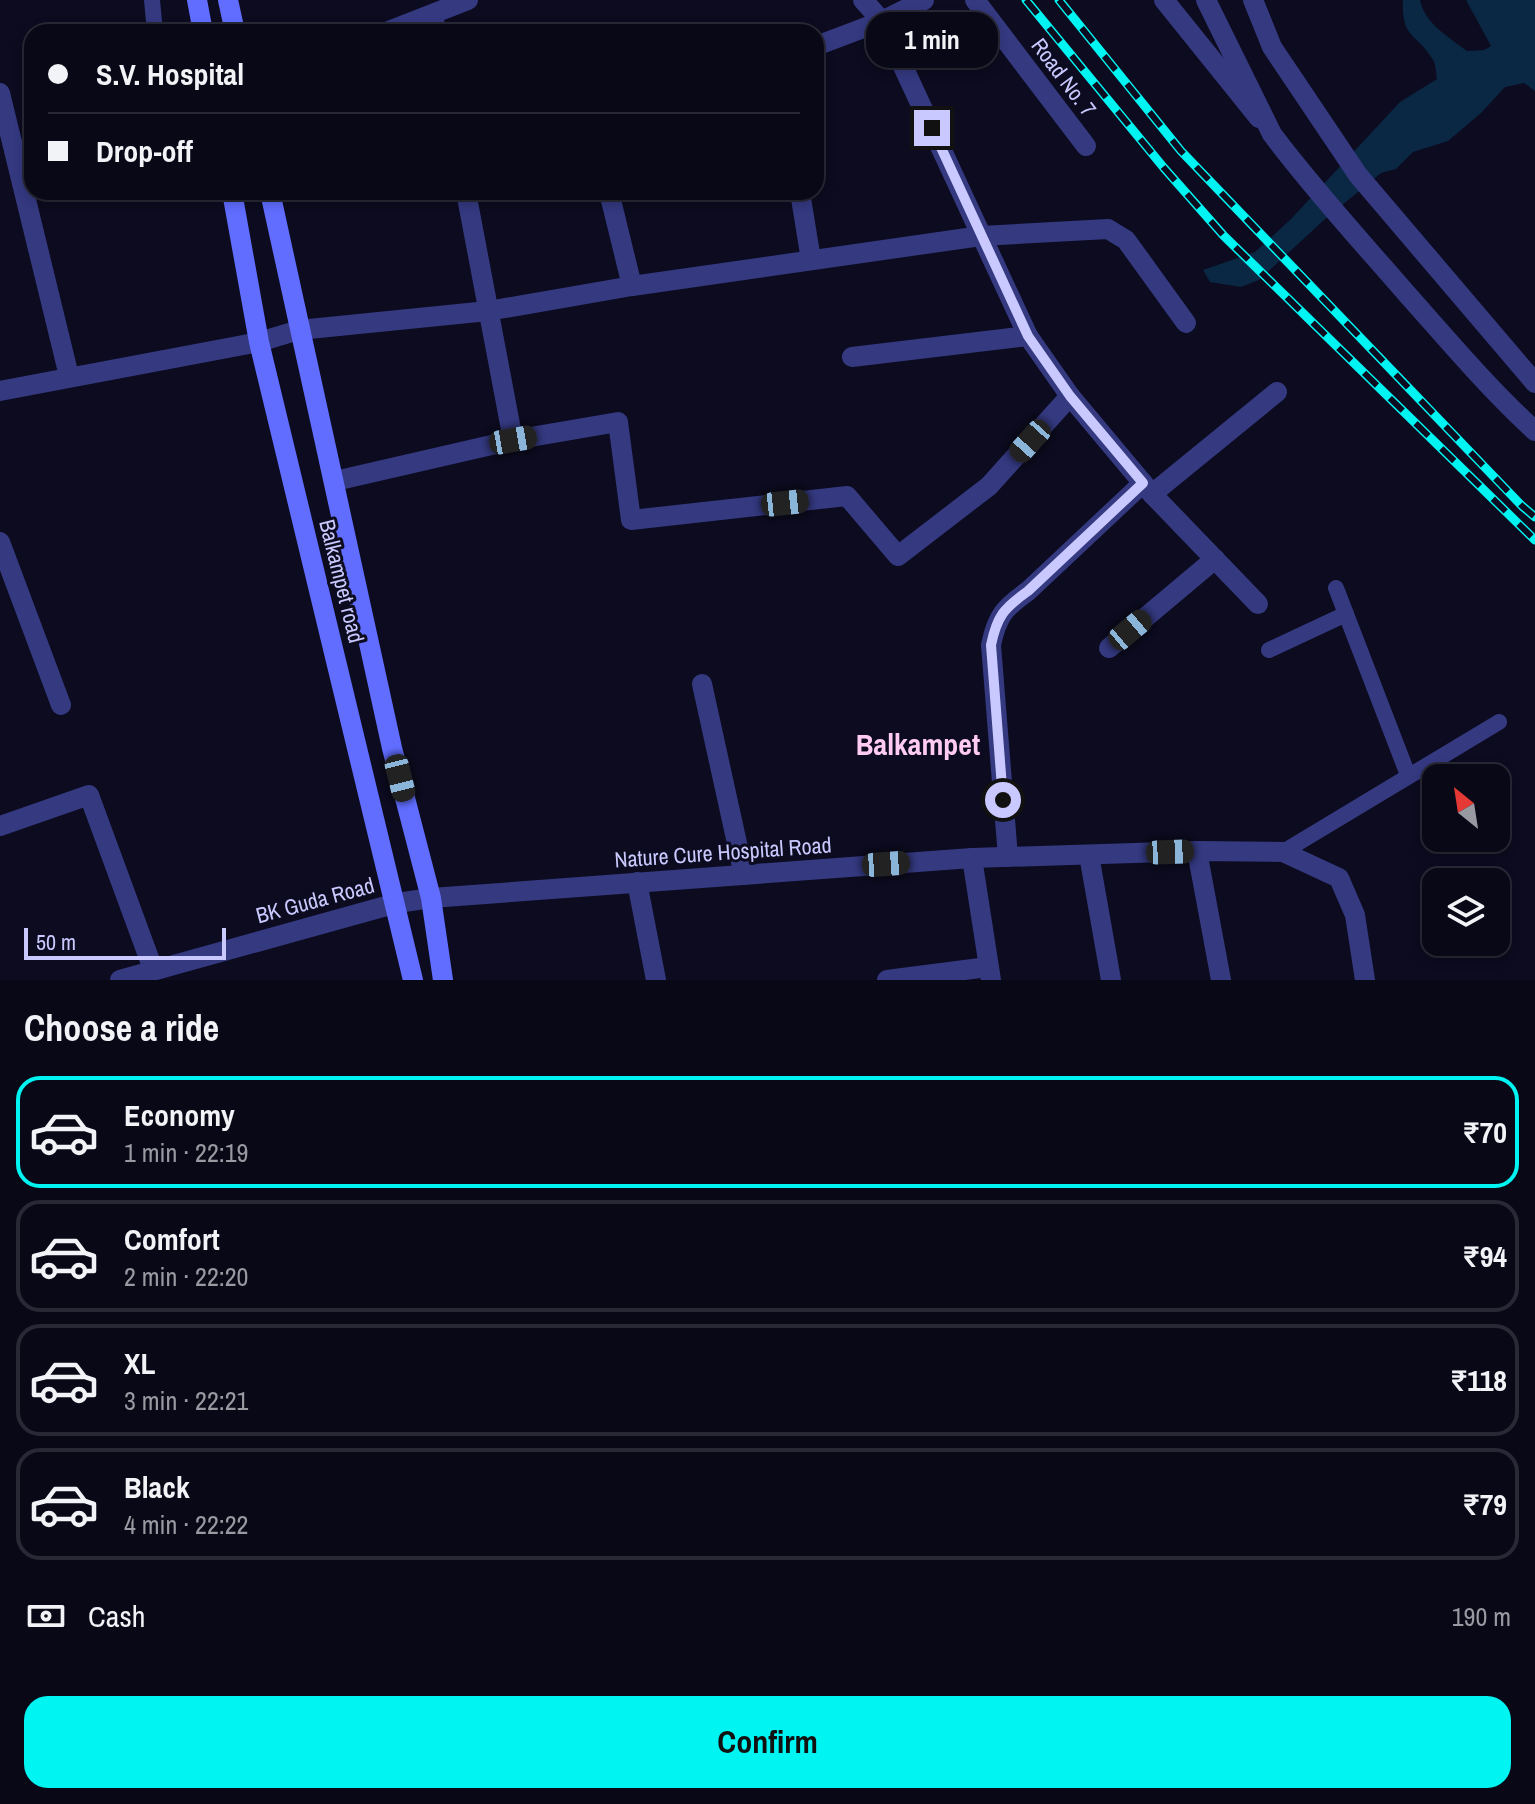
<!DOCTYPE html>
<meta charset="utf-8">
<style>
body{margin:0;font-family:"Archivo Narrow",sans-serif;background:#171624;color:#f1f3f6;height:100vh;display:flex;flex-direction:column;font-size:30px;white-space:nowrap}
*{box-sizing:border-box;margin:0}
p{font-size:26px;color:#999aa1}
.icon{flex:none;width:44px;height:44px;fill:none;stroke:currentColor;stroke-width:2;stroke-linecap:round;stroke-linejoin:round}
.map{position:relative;height:980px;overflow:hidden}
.side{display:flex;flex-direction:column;background:#090817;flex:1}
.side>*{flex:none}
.guide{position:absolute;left:24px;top:24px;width:800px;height:176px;border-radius:24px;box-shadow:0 4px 12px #0003,0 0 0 2px #292936;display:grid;align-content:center;height:176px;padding:0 24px;background:#090817}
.needle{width:52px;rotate:330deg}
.buttons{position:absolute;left:1422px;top:764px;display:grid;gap:16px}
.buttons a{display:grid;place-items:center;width:88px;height:88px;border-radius:16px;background:#090817;box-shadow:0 4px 12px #0003,0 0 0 2px #292936;font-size:40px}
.scale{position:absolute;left:24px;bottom:20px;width:202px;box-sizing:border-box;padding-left:8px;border:4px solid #c9c9ff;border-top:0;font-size:22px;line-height:28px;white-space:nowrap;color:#c9c9ff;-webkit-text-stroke:6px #0c0b1f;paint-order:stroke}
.end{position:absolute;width:36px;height:36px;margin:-18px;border:10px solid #c9c9ff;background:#111;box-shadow:0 0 0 4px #111}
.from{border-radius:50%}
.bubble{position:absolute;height:56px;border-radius:24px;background:#090817;box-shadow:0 4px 12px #0003,0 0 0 2px #292936;font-size:26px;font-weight:700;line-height:56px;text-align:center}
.car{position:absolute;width:24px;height:48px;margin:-24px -12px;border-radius:10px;box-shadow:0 0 6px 2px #0007;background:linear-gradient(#222 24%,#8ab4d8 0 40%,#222 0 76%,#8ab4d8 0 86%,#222 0)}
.guide b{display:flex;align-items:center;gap:28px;height:76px;font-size:30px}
.guide b+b{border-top:2px solid #292936}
.guide i{width:20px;height:20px;background:#f1f3f6}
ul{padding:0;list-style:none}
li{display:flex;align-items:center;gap:24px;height:112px;margin:0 16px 12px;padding:0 8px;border:4px solid #292936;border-radius:24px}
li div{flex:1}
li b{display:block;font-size:30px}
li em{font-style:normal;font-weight:700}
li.active{border-color:#00f4f2}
li>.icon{width:72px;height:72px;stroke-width:1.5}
h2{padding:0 24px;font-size:36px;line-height:96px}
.pay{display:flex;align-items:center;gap:20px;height:88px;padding:0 24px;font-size:30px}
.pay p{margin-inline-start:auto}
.cta{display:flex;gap:16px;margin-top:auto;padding:16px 24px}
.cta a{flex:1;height:92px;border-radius:24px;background:#00f4f2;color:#111;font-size:32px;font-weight:700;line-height:92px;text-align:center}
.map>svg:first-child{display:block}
.water{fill:#0a2744}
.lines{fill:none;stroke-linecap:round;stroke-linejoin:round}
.service{stroke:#343980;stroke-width:16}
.minor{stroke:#343980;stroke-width:20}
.tertiary{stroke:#343980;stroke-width:20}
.secondary{stroke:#606dff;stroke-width:20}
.rail-casing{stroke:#00f4f2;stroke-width:9}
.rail{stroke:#0c0b1f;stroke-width:6;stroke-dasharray:18;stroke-linecap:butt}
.route{stroke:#c9c9ff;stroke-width:10}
.labels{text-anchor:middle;stroke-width:6;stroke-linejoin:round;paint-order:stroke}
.street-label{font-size:22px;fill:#c9c9ff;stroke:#0c0b1f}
.district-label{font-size:30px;font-weight:bold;fill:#ffcbf2;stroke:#0c0b1f}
</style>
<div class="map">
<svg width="1535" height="980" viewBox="0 0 1535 980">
<rect width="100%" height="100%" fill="#0c0b1f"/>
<path class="water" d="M1403 0H1420C1425 24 1449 37 1467 51L1484 50 1491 46 1466 0H1535V91L1524 83 1505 87 1481 113 1448 141 1413 152 1396 169 1381 173 1324 220 1259 280 1241 287 1210 282 1203 270 1255 252 1291 219 1400 102 1437 79C1436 73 1436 65 1433 60 1417 33 1401 39 1403 0Z"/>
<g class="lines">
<g class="service">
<polyline points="152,0 155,32"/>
<polyline points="1336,588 1408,775"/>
<polyline points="1269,650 1346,614"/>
<polyline points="1283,852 1499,722"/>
</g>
<g class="minor">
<polyline points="863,0 882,21 1028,336 1070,396 1152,494 1258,604"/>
<polyline points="975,0 1086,146"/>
<polyline points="1164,0 1259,118"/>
<polyline points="433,15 436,32"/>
<polyline points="816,46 882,21 924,0"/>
<polyline points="0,93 69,376"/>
<polyline points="466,192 513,440"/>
<polyline points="609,192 632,286"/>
<polyline points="800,192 811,260"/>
<polyline points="299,330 488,311 632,286 981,236 1108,229 1126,240 1186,323"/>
<polyline points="852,357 1028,336"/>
<polyline points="335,481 513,440 618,422 631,520 847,496 898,556 989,486 1070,396"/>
<polyline points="1152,494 1277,392"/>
<polyline points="0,542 61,705"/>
<polyline points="1109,648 1215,559"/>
<polyline points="702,684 744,875"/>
<polyline points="0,826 89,795 153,969"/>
<polyline points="1197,851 1221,980"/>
<polyline points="1089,855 1111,980"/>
<path d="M1008 857 991 645C997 616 1004 608 1028 591L1143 483"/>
<polyline points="972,858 991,980"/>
<polyline points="637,882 656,980"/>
<polyline points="120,980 397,903 431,898 972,858 1197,851 1283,852 1339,878 1355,915 1365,980"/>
<polyline points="887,980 988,967"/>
</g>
<g class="tertiary">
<path d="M1206 0 1272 134C1314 190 1361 241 1406 293 1448 340 1488 388 1535 431"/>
<polyline points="1253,0 1272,47 1358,175 1535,383"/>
<polyline points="386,32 468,0"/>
<polyline points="0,391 259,342 299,330"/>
</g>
<g class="secondary">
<polyline points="197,0 203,32"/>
<polyline points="228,0 235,32"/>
<polyline points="232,192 259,342 413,980"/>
<polyline points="270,192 392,748 431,898 443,980"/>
</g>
<g class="rail-casing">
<g id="rail">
<polyline points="1026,0 1164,168 1224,236 1535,540"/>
<polyline points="1059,0 1181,151 1522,506 1535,517"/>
</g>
</g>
<use href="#rail" class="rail"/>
</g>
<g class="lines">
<path class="route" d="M932 128 1028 336 1070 396 1143 483 1028 591C1004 608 997 616 991 645L1003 800"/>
</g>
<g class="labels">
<g class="street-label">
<text transform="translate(1064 77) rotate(53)" y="8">Road No. 7</text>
<text transform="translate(342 581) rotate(76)" y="8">Balkampet road</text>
<text transform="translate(723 852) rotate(-4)" y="8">Nature Cure Hospital Road</text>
<text transform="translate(315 900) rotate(-15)" y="8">BK Guda Road</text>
</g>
<g class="district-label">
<text x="918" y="755">Balkampet</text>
</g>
</g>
</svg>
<div class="buttons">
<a><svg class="needle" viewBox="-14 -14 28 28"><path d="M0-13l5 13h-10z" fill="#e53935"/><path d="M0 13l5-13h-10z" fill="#999aa1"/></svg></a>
<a><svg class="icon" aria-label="layers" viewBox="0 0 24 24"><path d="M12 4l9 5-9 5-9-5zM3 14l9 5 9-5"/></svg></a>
</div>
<div class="scale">50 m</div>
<i class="end from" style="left:1003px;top:800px"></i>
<i class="end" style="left:932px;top:128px"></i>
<div class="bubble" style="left:866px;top:12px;width:132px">1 min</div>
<i class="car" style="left:513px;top:440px;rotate:80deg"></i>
<i class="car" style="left:1030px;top:441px;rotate:222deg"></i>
<i class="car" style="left:785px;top:503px;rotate:84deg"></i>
<i class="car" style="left:1130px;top:630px;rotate:50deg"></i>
<i class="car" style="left:400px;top:778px;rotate:166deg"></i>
<i class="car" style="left:1170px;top:852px;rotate:88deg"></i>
<i class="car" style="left:886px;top:864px;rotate:86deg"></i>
<div class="guide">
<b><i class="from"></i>S.V. Hospital</b>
<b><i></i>Drop-off</b>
</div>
</div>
<section class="side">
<h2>Choose a ride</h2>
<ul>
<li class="active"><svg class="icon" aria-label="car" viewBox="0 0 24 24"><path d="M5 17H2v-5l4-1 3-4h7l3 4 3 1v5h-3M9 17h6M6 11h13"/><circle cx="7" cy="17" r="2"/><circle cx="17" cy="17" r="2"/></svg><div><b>Economy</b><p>1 min · 22:19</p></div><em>₹70</em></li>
<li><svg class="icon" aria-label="car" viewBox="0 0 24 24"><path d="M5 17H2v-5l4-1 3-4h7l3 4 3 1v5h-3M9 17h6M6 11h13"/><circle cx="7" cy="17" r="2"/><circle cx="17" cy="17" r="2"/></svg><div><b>Comfort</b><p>2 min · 22:20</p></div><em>₹94</em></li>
<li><svg class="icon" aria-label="car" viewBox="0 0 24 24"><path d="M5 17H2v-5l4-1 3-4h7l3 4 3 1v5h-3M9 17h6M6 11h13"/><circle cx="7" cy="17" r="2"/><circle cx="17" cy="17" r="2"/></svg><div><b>XL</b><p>3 min · 22:21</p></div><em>₹118</em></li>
<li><svg class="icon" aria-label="car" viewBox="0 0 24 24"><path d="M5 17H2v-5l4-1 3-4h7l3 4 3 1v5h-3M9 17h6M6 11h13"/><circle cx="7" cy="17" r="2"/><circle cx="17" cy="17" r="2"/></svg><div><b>Black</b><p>4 min · 22:22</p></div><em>₹79</em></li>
</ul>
<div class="pay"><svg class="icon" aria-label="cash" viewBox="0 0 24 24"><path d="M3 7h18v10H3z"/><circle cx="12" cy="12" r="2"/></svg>Cash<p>190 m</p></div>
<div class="cta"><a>Confirm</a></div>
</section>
